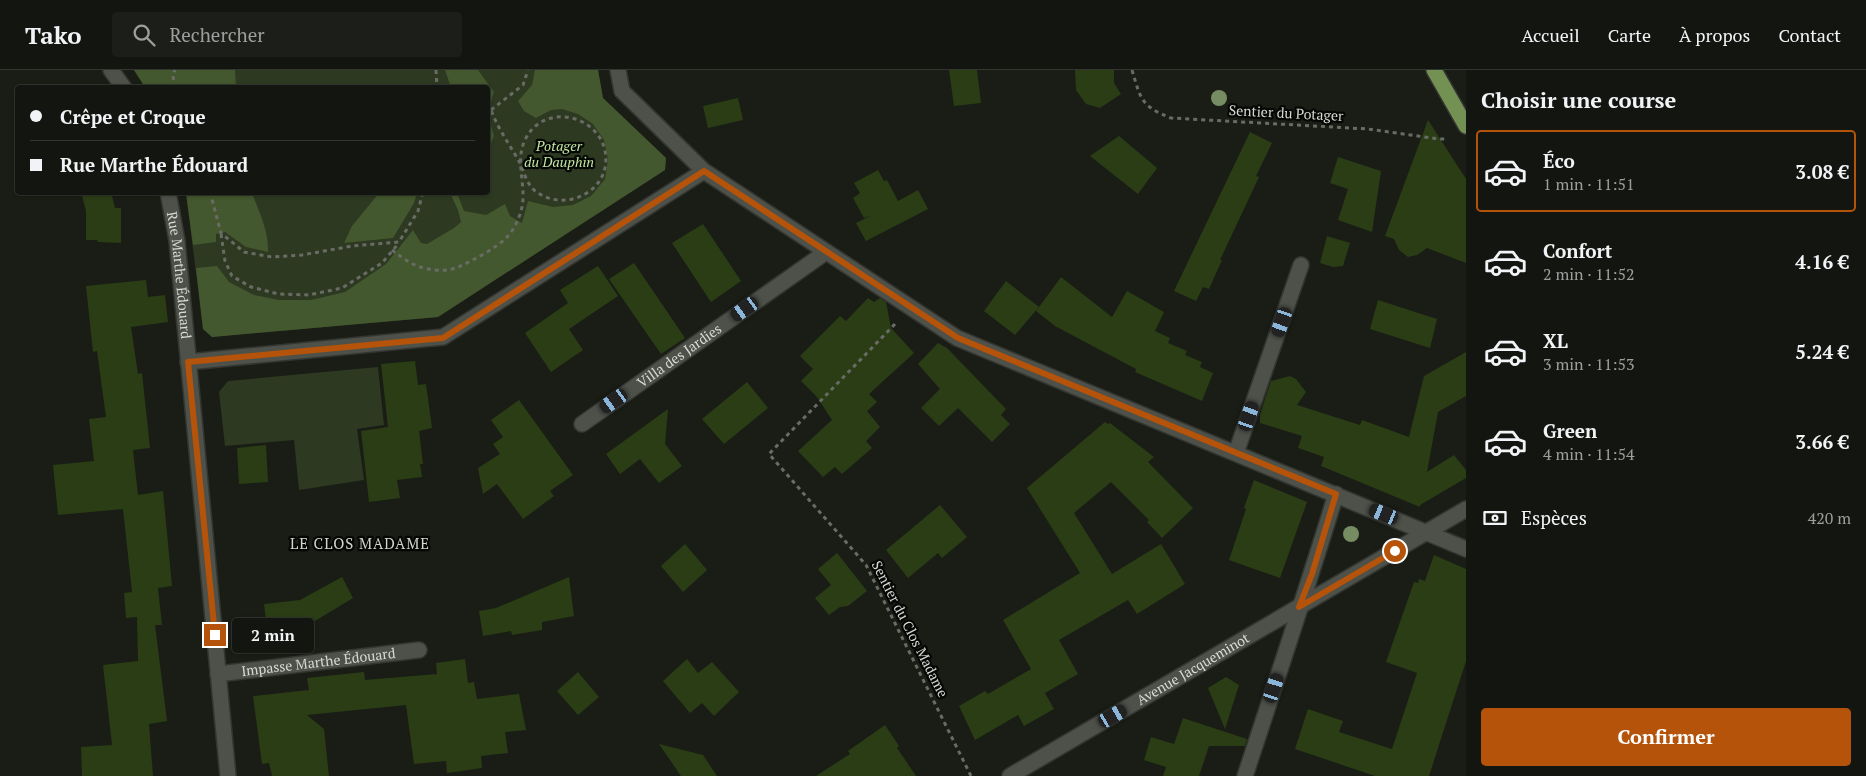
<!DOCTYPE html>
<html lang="fr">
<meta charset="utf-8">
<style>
body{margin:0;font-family:"PT Serif",serif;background:#1c1f19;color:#f1f3f6;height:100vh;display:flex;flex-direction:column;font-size:19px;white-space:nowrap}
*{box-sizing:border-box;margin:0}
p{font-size:16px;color:#9d9f9f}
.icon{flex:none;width:28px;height:28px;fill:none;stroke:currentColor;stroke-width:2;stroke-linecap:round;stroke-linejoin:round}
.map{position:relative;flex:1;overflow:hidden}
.details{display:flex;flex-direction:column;background:#131610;width:400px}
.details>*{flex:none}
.banner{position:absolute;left:15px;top:15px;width:475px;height:110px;border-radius:5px;box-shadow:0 1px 4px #0004,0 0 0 1px #323530;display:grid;align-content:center;height:110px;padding:0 15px;background:#131610}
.end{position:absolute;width:22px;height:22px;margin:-11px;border:6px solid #b45309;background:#fff;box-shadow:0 0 0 2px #fff}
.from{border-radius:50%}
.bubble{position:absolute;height:35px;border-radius:5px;background:#131610;box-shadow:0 1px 4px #0004,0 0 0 1px #323530;font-size:16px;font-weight:800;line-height:35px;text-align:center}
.car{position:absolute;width:15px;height:30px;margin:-15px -8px;border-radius:6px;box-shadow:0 0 4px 1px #0007;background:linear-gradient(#222 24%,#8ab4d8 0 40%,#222 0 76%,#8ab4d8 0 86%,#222 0)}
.banner b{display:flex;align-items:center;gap:18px;height:48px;font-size:19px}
.banner b+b{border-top:1px solid #323530}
.banner i{width:12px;height:12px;background:#f1f3f6}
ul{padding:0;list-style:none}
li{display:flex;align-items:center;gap:15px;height:82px;margin:0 10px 8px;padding:0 5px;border:2px solid transparent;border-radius:5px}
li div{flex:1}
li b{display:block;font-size:19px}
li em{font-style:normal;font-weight:800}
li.active{border-color:#b45309}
li>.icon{width:45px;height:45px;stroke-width:1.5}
h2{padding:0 15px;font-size:22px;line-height:60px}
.pay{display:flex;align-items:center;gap:12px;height:55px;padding:0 15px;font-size:19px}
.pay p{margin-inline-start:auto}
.primary-button{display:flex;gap:10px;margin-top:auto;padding:10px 15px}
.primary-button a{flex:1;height:58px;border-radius:5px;background:#b45309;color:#fff;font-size:20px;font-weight:800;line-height:58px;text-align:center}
header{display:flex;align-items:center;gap:30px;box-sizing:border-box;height:70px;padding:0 25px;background:#131610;border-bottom:1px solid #323530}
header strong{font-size:24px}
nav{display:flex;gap:28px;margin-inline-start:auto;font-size:18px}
.search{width:350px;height:45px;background:#1c1f19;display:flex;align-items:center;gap:12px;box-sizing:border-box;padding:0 18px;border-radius:5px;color:#9d9f9f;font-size:19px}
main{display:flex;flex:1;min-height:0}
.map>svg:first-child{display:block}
.green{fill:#2d3921}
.forest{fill:#43582e}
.building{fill:#2a3d15}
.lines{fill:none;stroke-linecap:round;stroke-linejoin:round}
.minor-casing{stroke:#333531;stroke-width:18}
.major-casing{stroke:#333531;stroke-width:18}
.path{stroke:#696c65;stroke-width:3;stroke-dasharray:4 4;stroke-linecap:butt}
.minor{stroke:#4d5149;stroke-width:15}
.major{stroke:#739152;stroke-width:15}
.tree{fill:#768c63}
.route{stroke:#b45309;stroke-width:6}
.labels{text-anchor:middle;stroke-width:4.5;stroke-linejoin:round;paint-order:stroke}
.street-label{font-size:14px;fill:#d7d9d4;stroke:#050704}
.park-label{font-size:14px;font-style:italic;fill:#c3e7a2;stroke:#050704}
.neighbourhood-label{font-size:15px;letter-spacing:1px;fill:#d2d8ce;stroke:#050704}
</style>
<header>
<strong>Tako</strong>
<div class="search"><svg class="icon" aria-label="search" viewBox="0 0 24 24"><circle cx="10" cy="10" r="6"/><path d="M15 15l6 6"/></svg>Rechercher</div>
<nav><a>Accueil</a><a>Carte</a><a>À propos</a><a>Contact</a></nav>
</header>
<main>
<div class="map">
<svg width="1466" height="706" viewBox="0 0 1466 706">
<rect width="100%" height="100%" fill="#191d15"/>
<g class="green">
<polygon points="134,0 598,0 603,28 666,88 665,100 438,247 212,267 203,259 186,123 488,122 488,18 145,18"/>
<polygon points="378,297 384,355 357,359 364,410 299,420 294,370 225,376 219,322 228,311"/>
</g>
<g class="forest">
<polygon points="134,0 235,0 236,17 145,17"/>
<path d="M445 0H478L494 22C488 38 489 50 494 66L491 73 488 72V18L451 17Z"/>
<polygon points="535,0 598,0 603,28 666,88 665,100 438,247 212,267 203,259 196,198 217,196 229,212 254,225 279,230 311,230 345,222 386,194 413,160 421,173 427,174 454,158 461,152 458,140 450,123 457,123 464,141 486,145 505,134 510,146 522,153 528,131 553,137 573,135 591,126 605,109 608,90 604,70 593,54 578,44 562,39 551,40 536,48 524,41 518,31 532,15"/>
<path d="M186 123H252C259 142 269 161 268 182L246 177 225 162 216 164V172L193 175Z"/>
<polygon points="379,123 417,123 414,133 393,168 344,173 352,156"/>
</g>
<g class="building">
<polygon points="949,0 977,0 981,33 954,36"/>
<polygon points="1075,0 1114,0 1114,13 1121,24 1100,38 1086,34 1076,20"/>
<polygon points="738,28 743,50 708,58 703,36"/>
<polygon points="1428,50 1466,109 1466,193 1427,178 1417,185 1408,187 1399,180 1394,169 1385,166"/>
<polygon points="1250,62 1272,73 1256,106 1259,107 1220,190 1222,190 1209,219 1203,217 1196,231 1174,221"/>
<polygon points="1119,66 1157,98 1138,124 1090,86"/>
<polygon points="1338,87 1381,101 1372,162 1338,150 1348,119 1330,113"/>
<polygon points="878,100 884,111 887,110 898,131 918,120 928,139 866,171 856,153 870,146 864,148 853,128 860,123 854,113"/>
<polygon points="81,122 111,122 115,138 121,138 121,173 98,172 97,170 86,170 86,141"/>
<polygon points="703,154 741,211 711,232 672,173"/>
<polygon points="1327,166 1350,173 1343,196 1333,197 1320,193"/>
<polygon points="634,193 685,268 661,284 609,209"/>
<polygon points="598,196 618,226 569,259 583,280 551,302 525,263 568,233 560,220"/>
<polygon points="1061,207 1112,247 1127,221 1164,242 1155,261 1170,268 1168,273 1187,281 1185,285 1202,292 1200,297 1213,303 1202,331 1135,302 1136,299 1055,256 1036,241 1039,237 1015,265 984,241 1006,211 1039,237"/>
<polygon points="146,210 148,227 165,225 168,252 131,257 138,304 142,303 150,378 133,380 138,425 163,421 172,516 158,518 162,555 155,555 167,651 149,654 153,706 82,706 81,677 112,675 103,595 138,591 137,547 126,548 124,523 132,522 123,439 58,445 53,395 94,391 89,349 106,347 97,281 93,282 86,216"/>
<polygon points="868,228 874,232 880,228 886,232 891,258 914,283 869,324 877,332 867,341 880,357 866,371 872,378 842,404 835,397 823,407 798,381 832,350 817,327 801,311 813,299 800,286 840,246 846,251"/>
<polygon points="1378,230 1437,249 1430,278 1370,259"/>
<polygon points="938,273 947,278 1006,339 1001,345 1010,354 992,372 958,338 939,356 921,338 940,319 918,294"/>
<polygon points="1466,282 1466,326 1438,342 1427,402 1454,385 1466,400 1466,408 1420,435 1420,437 1321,396 1324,387 1298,378 1302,366 1260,353 1260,344 1271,311 1290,306 1296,309 1306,322 1297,335 1360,355 1362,350 1409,367 1424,306"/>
<polygon points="415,291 418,315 426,314 432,358 419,361 423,394 420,394 422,407 397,410 400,428 369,432 361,361 388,357 381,294"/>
<polygon points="747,312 768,338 724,374 702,349"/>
<polygon points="519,330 573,405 550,421 554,426 523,449 497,414 483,424 478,398 500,384 493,374 503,367 491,350"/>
<polygon points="668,339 665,374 682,396 659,413 640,389 620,404 606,384"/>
<polygon points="1105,352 1108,354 1110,353 1154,387 1148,392 1193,438 1162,468 1147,452 1149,450 1111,412 1074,443 1112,504 1161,474 1185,514 1137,544 1128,530 1059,570 1078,604 1045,623 1054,639 1024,656 1018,645 975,670 959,636 985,621 988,624 1031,599 1003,550 1080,503 1027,418"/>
<polygon points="266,375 268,412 239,414 237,378"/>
<polygon points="1254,410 1307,432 1280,508 1229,490 1246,439 1244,438"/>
<polygon points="940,435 967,467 942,488 938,483 908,508 886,480"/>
<polygon points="685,474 707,500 683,522 661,496"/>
<polygon points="837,483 867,521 848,536 840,537 829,545 815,528 831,515 818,499"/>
<polygon points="1434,485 1466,499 1466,591 1429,706 1375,706 1295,679 1308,639 1343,651 1339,662 1392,679 1417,603 1386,592 1414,512 1418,513 1419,509 1425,511"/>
<polygon points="342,507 353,528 310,554 311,563 268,568 264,534 300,530"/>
<polygon points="569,507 574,546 542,552 542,560 512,565 511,561 483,566 479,541 496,538"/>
<polygon points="465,589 468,613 474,612 477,629 519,624 526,660 505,662 508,683 481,686 482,698 447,703 446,691 414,694 406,635 307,645 324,659 329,706 272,706 269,693 262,694 253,626 309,620 307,608 364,602 365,610 437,604 436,593"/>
<polygon points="687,589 698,603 712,592 739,622 714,646 702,633 690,643 663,611"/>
<polygon points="578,602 599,627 578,645 557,621"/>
<polygon points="1226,607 1239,615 1225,659 1208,618"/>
<polygon points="1183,648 1247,669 1245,676 1209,676 1199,706 1163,706 1166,697 1144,690 1151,667 1174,674"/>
<polygon points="885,655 899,676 897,678 916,706 816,706 850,684 848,681"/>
<polygon points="659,674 703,685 717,706 681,706"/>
</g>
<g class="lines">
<g class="minor-casing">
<g id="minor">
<polyline points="111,0 124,18"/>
<polyline points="618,0 622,21 704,101 957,268 1466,479"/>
<path id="s1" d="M168 122 177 171 228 706"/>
<polyline points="188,292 443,267 704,101"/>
<path id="s2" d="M582 354 826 182"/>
<polyline points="1236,383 1301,195"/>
<path id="s3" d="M218 604 419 580"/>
<path id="s4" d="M1010 706 1466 439"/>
<path d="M1245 706C1276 612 1307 519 1336 424"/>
</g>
</g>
<g class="major-casing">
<polyline id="major" points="1434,0 1466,56"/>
</g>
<g class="path">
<polyline points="436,0 437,18"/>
<path d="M1132 0C1141 30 1141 36 1171 48L1368 59 1439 69H1448"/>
<polyline points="174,18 173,5 175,0"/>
<polyline points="491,40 523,15 528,0"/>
<polyline points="210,122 221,163 244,182 272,187 302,185 352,176 399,172 418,141 423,122"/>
<polyline points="221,164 225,191 232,206 251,217 278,224 309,225 342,218 382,193 399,173"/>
<path d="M392 180C404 189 414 197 429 199 438 201 449 201 458 197 472 191 497 178 507 167 513 161 519 149 521 141 528 118 514 92 525 70 542 33 597 43 605 81 613 121 564 145 534 120 526 112 524 102 520 93 510 75 498 59 491 40H488"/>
<polyline points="895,254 769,384 866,495 971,706"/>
</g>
<use href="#minor" class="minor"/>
<use href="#major" class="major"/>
</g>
<g class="tree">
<circle cx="1219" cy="28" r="8"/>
<circle cx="1351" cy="464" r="8"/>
</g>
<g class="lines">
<polyline class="route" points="215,565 188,292 443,268 704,101 958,268 1336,424 1312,504 1299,537 1395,481"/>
</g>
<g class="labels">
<g class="street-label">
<text transform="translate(1286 43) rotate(3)" y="5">Sentier du Potager</text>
<text dy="5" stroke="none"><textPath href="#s1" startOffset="84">Rue Marthe Édouard</textPath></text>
<text dy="5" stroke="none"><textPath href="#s2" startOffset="119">Villa des Jardies</textPath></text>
<text transform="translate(910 559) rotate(63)" y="5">Sentier du Clos Madame</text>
<text dy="5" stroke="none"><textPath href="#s3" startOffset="101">Impasse Marthe Édouard</textPath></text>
<text dy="5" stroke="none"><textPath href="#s4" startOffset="212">Avenue Jacqueminot</textPath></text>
</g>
<g class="park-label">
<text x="559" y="81">Potager<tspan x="559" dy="16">du Dauphin</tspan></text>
</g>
<g class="neighbourhood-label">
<text x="360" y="479">LE CLOS MADAME</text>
</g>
</g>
</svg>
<i class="end from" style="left:1395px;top:481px"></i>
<i class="end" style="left:215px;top:565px"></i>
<div class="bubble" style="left:232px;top:548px;width:82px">2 min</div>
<i class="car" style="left:745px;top:239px;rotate:235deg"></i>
<i class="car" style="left:1282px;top:252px;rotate:199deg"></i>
<i class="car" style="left:614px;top:331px;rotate:235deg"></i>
<i class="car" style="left:1249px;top:346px;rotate:19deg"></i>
<i class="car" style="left:1384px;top:444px;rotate:292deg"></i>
<i class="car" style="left:1274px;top:618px;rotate:18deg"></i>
<i class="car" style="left:1113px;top:646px;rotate:60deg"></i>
<div class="banner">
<b><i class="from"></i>Crêpe et Croque</b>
<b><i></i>Rue Marthe Édouard</b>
</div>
</div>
<section class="details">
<h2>Choisir une course</h2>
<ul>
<li class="active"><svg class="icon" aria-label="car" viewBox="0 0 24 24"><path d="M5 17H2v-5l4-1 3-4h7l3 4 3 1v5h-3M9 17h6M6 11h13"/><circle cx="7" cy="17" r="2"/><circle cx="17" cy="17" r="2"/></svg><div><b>Éco</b><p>1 min · 11:51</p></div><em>3.08 €</em></li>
<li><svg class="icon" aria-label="car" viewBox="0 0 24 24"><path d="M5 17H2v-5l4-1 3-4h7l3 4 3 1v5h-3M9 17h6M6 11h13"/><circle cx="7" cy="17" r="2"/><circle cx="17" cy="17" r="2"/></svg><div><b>Confort</b><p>2 min · 11:52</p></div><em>4.16 €</em></li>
<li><svg class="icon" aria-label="car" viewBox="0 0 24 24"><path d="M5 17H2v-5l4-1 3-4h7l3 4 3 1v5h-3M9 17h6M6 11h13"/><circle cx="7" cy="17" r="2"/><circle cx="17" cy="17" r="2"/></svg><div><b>XL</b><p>3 min · 11:53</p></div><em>5.24 €</em></li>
<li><svg class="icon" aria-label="car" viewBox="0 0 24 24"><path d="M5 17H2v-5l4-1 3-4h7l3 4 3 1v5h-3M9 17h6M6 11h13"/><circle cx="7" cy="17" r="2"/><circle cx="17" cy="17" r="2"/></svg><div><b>Green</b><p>4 min · 11:54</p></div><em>3.66 €</em></li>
</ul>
<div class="pay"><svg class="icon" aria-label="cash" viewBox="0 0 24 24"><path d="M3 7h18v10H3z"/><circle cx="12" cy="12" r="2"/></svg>Espèces<p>420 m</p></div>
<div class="primary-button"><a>Confirmer</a></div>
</section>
</main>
